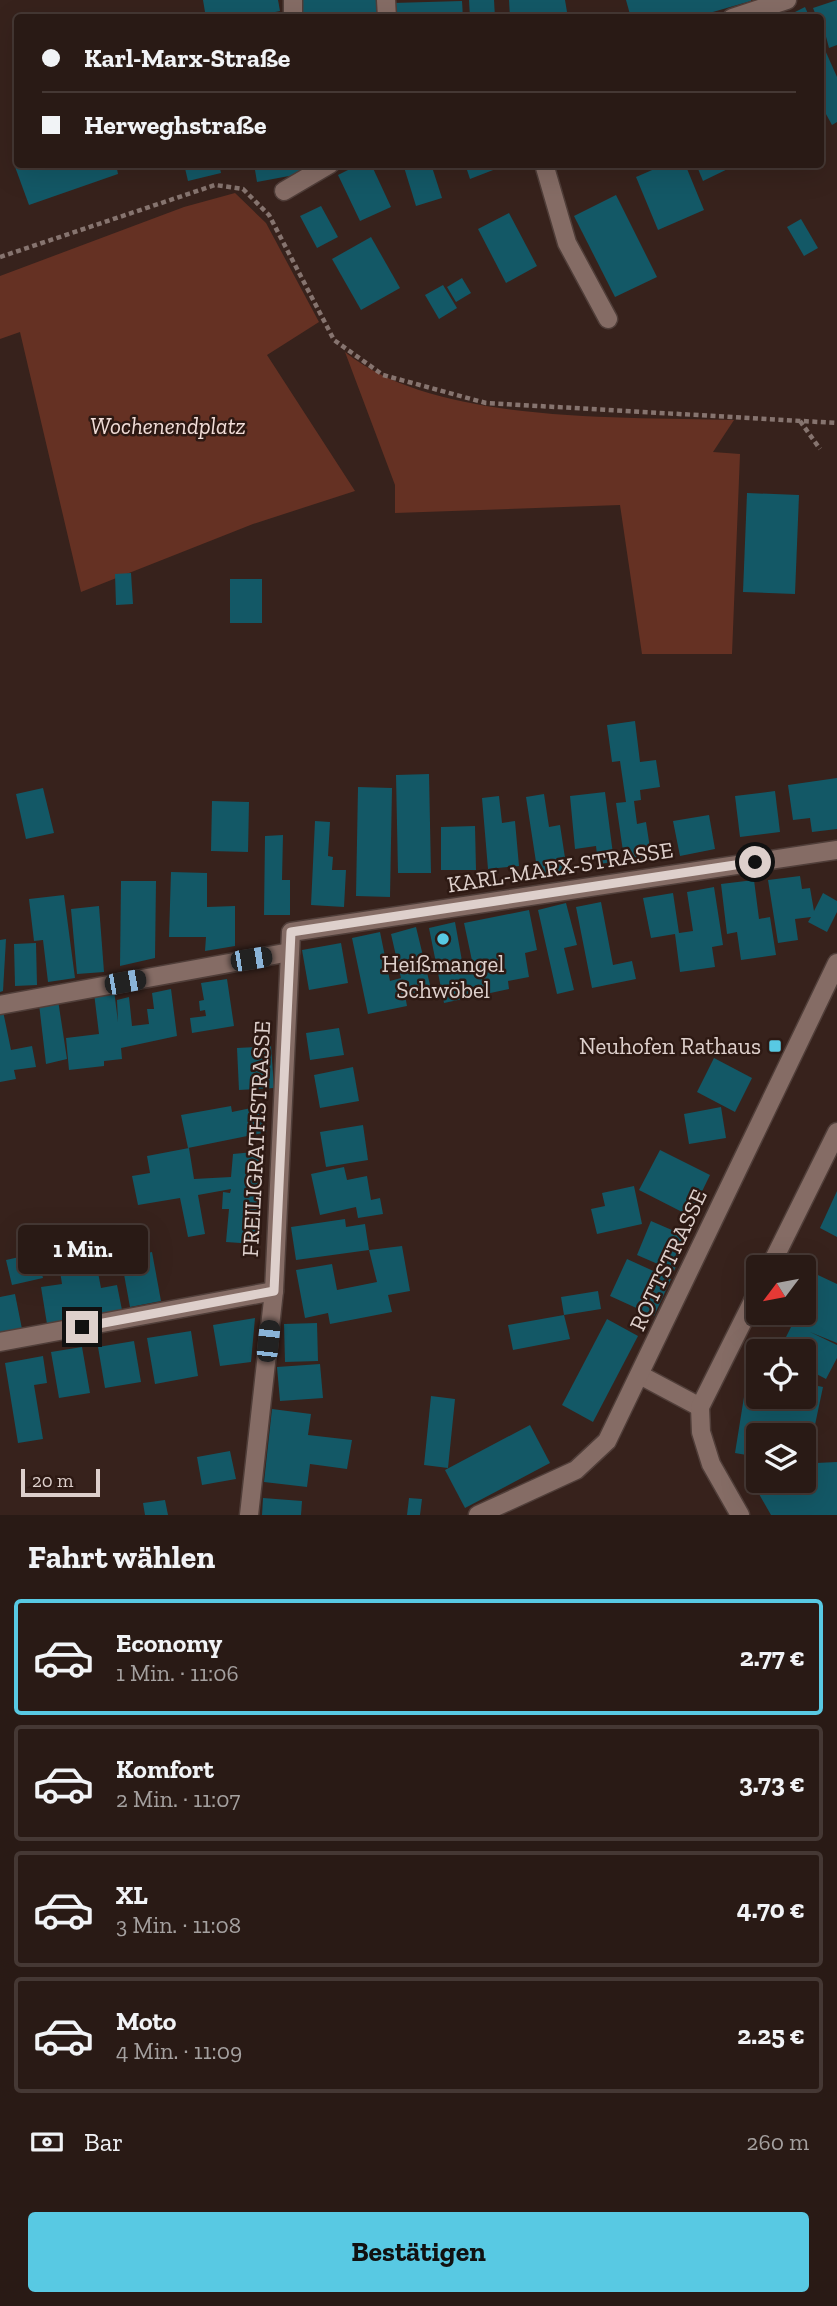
<!DOCTYPE html>
<html lang="de">
<meta charset="utf-8">
<style>
body{margin:0;font-family:"Zilla Slab",serif;background:#352722;color:#f1f3f6;height:100vh;display:flex;flex-direction:column;font-size:26px;white-space:nowrap}
*{box-sizing:border-box;margin:0}
p{font-size:23px;color:#a5a1a0}
.icon{flex:none;width:38px;height:38px;fill:none;stroke:currentColor;stroke-width:2;stroke-linecap:round;stroke-linejoin:round}
.map{position:relative;height:1515px;overflow:hidden}
.sheet{display:flex;flex-direction:column;background:#291a15;flex:1}
.sheet>*{flex:none}
.top-card{position:absolute;left:14px;top:14px;width:810px;height:154px;border-radius:7px;box-shadow:0 7px 28px #0002,0 0 0 2px #453834;display:grid;align-content:center;height:154px;padding:0 28px;background:#291a15}
.needle{width:46px;rotate:238deg}
.controls{position:absolute;left:746px;top:1255px;display:grid;gap:14px}
.controls a{display:grid;place-items:center;width:70px;height:70px;border-radius:7px;background:#291a15;box-shadow:0 7px 28px #0002,0 0 0 2px #453834;font-size:35px}
.scale{position:absolute;left:21px;bottom:18px;width:79px;box-sizing:border-box;padding-left:7px;border:4px solid #ded0cc;border-top:0;font-size:19px;line-height:24px;white-space:nowrap;color:#ded0cc;-webkit-text-stroke:5px #2d1913;paint-order:stroke}
.end{position:absolute;width:32px;height:32px;margin:-16px;border:9px solid #ded0cc;background:#111;box-shadow:0 0 0 4px #111}
.from{border-radius:50%}
.bubble{position:absolute;height:49px;border-radius:7px;background:#291a15;box-shadow:0 7px 28px #0002,0 0 0 2px #453834;font-size:23px;font-weight:700;line-height:49px;text-align:center}
.car{position:absolute;width:21px;height:42px;margin:-21px -10px;border-radius:9px;box-shadow:0 0 5px 2px #0007;background:linear-gradient(#222 24%,#8ab4d8 0 40%,#222 0 76%,#8ab4d8 0 86%,#222 0)}
.top-card b{display:flex;align-items:center;gap:24px;height:66px;font-size:26px}
.top-card b+b{border-top:2px solid #453834}
.top-card i{width:18px;height:18px;background:#f1f3f6}
ul{padding:0;list-style:none}
li{display:flex;align-items:center;gap:21px;height:116px;margin:0 14px 10px;padding:0 14px;border:4px solid #453834;border-radius:7px}
li div{flex:1}
li b{display:block;font-size:26px}
li em{font-style:normal;font-weight:700}
li.on{border-color:#58c9e3}
li>.icon{width:63px;height:63px;stroke-width:1.5}
h2{padding:0 28px;font-size:32px;line-height:84px}
.pay{display:flex;align-items:center;gap:18px;height:77px;padding:0 28px;font-size:26px}
.pay p{margin-inline-start:auto}
.cta{display:flex;gap:14px;margin-top:auto;padding:14px 28px}
.cta a{flex:1;height:80px;border-radius:7px;background:#58c9e3;color:#111;font-size:28px;font-weight:700;line-height:80px;text-align:center}
.map>svg:first-child{display:block}
.green{fill:#653123}
.building{fill:#135866}
.lines{fill:none;stroke-linecap:round;stroke-linejoin:round}
.minor-casing{stroke:#503e39;stroke-width:21}
.path{stroke:#86746f;stroke-width:4.5;stroke-dasharray:5 3.5;stroke-linecap:butt}
.minor{stroke:#856c65;stroke-width:18}
.route{stroke:#ded0cc;stroke-width:9}
.poi-dot{fill:#58c9e3;stroke:#2d1913;stroke-width:2.5}
.labels{text-anchor:middle;stroke-width:5;stroke-linejoin:round;paint-order:stroke}
.park-label{font-size:23px;font-style:italic;fill:#f1ddd8;stroke:#2d1913}
.street-label{font-size:23px;fill:#ded0cc;stroke:#2d1913}
.poi-label{font-size:23px;fill:#ded0cc;stroke:#2d1913}
</style>
<div class="map">
<svg width="837" height="1515" viewBox="0 0 837 1515">
<rect width="100%" height="100%" fill="#37221c"/>
<g class="green">
<polygon points="235,193 266,223 319,322 267,355 355,491 253,524 81,592 20,332 0,339 0,276 184,207"/>
<path d="M345 352C436 425 621 416 734 420L713 452 740 454 732 654H642L620 505 395 513V485Z"/>
</g>
<g class="building">
<polygon points="203,0 278,0 280,11 247,18 206,18"/>
<polygon points="297,0 383,0 385,18 295,18"/>
<polygon points="469,0 494,0 495,18 470,18"/>
<polygon points="509,0 565,0 568,18 510,18"/>
<polygon points="626,0 751,0 751,1 692,18 631,18"/>
<polygon points="837,0 837,45 829,48 821,18 817,18 813,8"/>
<polygon points="462,1 463,18 394,18 393,3"/>
<polygon points="805,7 810,18 783,18"/>
<polygon points="821,41 837,77 837,122 832,125 821,105"/>
<polygon points="18,163 116,164 118,174 29,205 14,164"/>
<polygon points="184,164 219,164 221,173 188,181"/>
<polygon points="254,164 303,164 305,173 257,182"/>
<polygon points="360,164 371,164 391,207 360,221 338,175"/>
<polygon points="403,164 431,164 442,198 416,206"/>
<polygon points="465,164 506,164 506,165 470,179"/>
<polygon points="666,164 685,164 704,210 658,230 636,177"/>
<polygon points="696,164 738,164 703,181"/>
<polygon points="616,195 657,277 615,297 574,216"/>
<polygon points="321,206 338,237 317,248 300,216"/>
<polygon points="509,213 537,266 506,283 478,229"/>
<polygon points="801,219 818,248 804,256 787,227"/>
<polygon points="371,237 400,288 361,310 332,259"/>
<polygon points="462,278 471,293 456,302 447,287"/>
<polygon points="443,285 457,308 439,319 425,295"/>
<polygon points="747,493 799,495 795,594 743,592"/>
<polygon points="131,573 133,604 116,605 115,574"/>
<rect x="230" y="579" width="32" height="44"/>
<polygon points="635,721 640,762 656,760 660,787 640,790 641,800 634,801 637,824 646,822 652,861 625,865 616,803 626,802 620,761 612,762 607,725"/>
<polygon points="429,774 431,873 398,873 396,775"/>
<polygon points="837,778 837,829 812,832 810,818 793,820 788,785"/>
<polygon points="358,787 392,788 390,897 356,896"/>
<polygon points="43,788 54,833 26,839 16,794"/>
<polygon points="775,791 780,832 740,837 735,796"/>
<polygon points="605,792 614,862 598,864 596,846 575,849 570,796"/>
<polygon points="544,794 549,827 560,825 567,871 538,875 526,797"/>
<polygon points="499,796 502,823 515,821 519,866 488,869 482,798"/>
<polygon points="212,801 249,802 248,852 211,851"/>
<polygon points="709,815 715,849 680,856 673,821"/>
<polygon points="315,821 330,822 328,856 333,857 332,870 346,870 344,907 311,905"/>
<polygon points="475,826 476,870 441,870 441,827"/>
<polygon points="283,835 282,880 290,880 290,915 264,915 265,836"/>
<polygon points="171,872 207,873 207,907 235,906 235,946 205,951 206,937 169,937"/>
<polygon points="800,876 802,889 810,888 814,911 823,893 837,901 837,912 827,932 808,922 811,917 795,919 798,940 778,943 768,880"/>
<polygon points="754,880 759,919 770,917 776,955 741,960 737,932 727,934 721,884"/>
<polygon points="121,881 156,881 155,958 120,966"/>
<polygon points="714,887 723,945 712,947 715,967 680,972 675,934 651,938 643,898 673,893 679,933 693,931 687,892"/>
<polygon points="64,895 75,978 48,982 43,940 34,941 29,899"/>
<polygon points="601,902 613,965 632,961 636,979 592,988 576,907"/>
<polygon points="566,903 577,945 564,948 574,990 557,994 538,910"/>
<polygon points="99,906 104,972 77,974 71,909"/>
<polygon points="529,910 537,950 525,953 529,977 508,981 509,989 444,1003 429,928 455,922 464,972 474,970 464,923"/>
<polygon points="416,927 431,989 405,995 407,1006 368,1014 352,938 380,932 390,981 401,978 391,934"/>
<polygon points="6,939 3,991 0,992 0,940"/>
<polygon points="36,943 37,985 15,986 14,944"/>
<polygon points="341,943 348,983 309,990 302,950"/>
<polygon points="227,979 234,1026 192,1033 190,1018 206,1016 205,1010 200,1011 199,1001 204,1000 201,983"/>
<polygon points="171,989 177,1036 121,1048 122,1059 104,1061 104,1066 69,1070 66,1038 99,1034 94,993 114,990 118,1022 117,1000 129,997 132,1026 149,1024 147,1009 154,1009 152,993"/>
<polygon points="58,1000 67,1059 46,1064 39,1004"/>
<polygon points="0,1011 3,1011 11,1050 32,1046 36,1067 14,1070 16,1079 0,1082"/>
<polygon points="339,1028 344,1055 310,1060 306,1033"/>
<polygon points="271,1046 274,1088 239,1090 237,1048"/>
<polygon points="714,1058 752,1078 735,1112 697,1092"/>
<polygon points="353,1067 359,1101 320,1108 314,1075"/>
<polygon points="231,1106 232,1112 261,1106 267,1132 188,1148 181,1115"/>
<polygon points="721,1107 726,1138 689,1144 684,1114"/>
<polygon points="363,1125 368,1160 326,1167 320,1132"/>
<polygon points="189,1148 194,1179 231,1177 233,1154 263,1151 255,1244 226,1242 229,1209 222,1209 223,1192 230,1193 231,1189 198,1195 205,1234 188,1237 180,1198 138,1205 132,1176 150,1173 147,1156"/>
<polygon points="660,1150 710,1175 690,1216 639,1190"/>
<polygon points="344,1167 347,1180 367,1176 371,1200 380,1198 383,1214 358,1218 356,1207 320,1215 311,1174"/>
<polygon points="634,1186 642,1224 597,1234 591,1209 605,1206 602,1193"/>
<polygon points="837,1191 837,1237 820,1228"/>
<polygon points="345,1219 346,1227 365,1224 369,1250 296,1260 291,1227"/>
<polygon points="651,1221 688,1237 674,1271 637,1255"/>
<polygon points="93,1246 101,1288 117,1285 122,1310 47,1324 41,1287 62,1284 57,1252"/>
<polygon points="402,1246 410,1291 388,1295 392,1312 330,1324 328,1313 305,1318 296,1270 332,1264 337,1290 377,1282 369,1250"/>
<polygon points="152,1252 161,1301 130,1307 121,1258"/>
<polygon points="37,1253 43,1278 12,1285 6,1260"/>
<polygon points="627,1259 671,1279 654,1316 610,1296"/>
<polygon points="803,1268 837,1284 837,1343 810,1332 837,1345 837,1358 826,1379 803,1367 803,1351 779,1351 793,1323 780,1316 781,1312 803,1312"/>
<polygon points="598,1291 601,1309 564,1315 561,1297"/>
<polygon points="15,1294 22,1329 0,1333 0,1297"/>
<polygon points="564,1315 570,1339 513,1350 508,1325"/>
<polygon points="255,1318 251,1362 220,1366 213,1325"/>
<polygon points="607,1319 638,1336 593,1422 562,1405"/>
<polygon points="317,1323 318,1361 285,1362 284,1324"/>
<polygon points="191,1331 198,1376 155,1384 147,1338"/>
<polygon points="134,1341 141,1382 105,1388 98,1347"/>
<polygon points="82,1347 90,1393 59,1398 51,1352"/>
<polygon points="43,1356 47,1383 34,1385 43,1439 18,1443 5,1363"/>
<polygon points="320,1364 323,1398 280,1401 277,1367"/>
<polygon points="748,1372 758,1374 758,1396 803,1396 803,1383 823,1387 812,1439 803,1435 758,1435 758,1457 735,1453"/>
<polygon points="431,1396 455,1399 448,1468 424,1465"/>
<polygon points="272,1409 311,1414 308,1435 352,1440 347,1469 310,1464 307,1487 264,1482"/>
<polygon points="530,1425 550,1463 465,1508 445,1470"/>
<polygon points="230,1451 236,1479 202,1485 197,1457"/>
<polygon points="837,1462 837,1515 771,1515 759,1494 784,1480 791,1480 795,1488 817,1476 816,1463"/>
<polygon points="263,1498 302,1501 301,1515 262,1515"/>
<polygon points="409,1498 422,1499 420,1515 407,1515"/>
<polygon points="165,1500 168,1515 145,1515 143,1503"/>
</g>
<g class="lines">
<g class="minor-casing">
<g id="minor">
<polyline points="386,0 387,18"/>
<polyline points="293,18 293,0"/>
<polyline points="732,18 787,0"/>
<polyline points="544,164 567,243 608,319"/>
<polyline points="284,191 330,164"/>
<polyline points="0,1005 290,952"/>
<polyline points="770,1267 837,1132"/>
<polyline points="0,1342 274,1291"/>
<polyline points="640,1375 700,1407"/>
<polyline points="249,1515 274,1291 291,932 837,850"/>
<polyline points="478,1515 576,1470 607,1441 837,963"/>
<polyline points="740,1515 711,1464 701,1432 700,1407 758,1291"/>
</g>
</g>
<g class="path">
<polyline points="0,257 215,185 243,189 269,215 334,340 383,375 486,403 837,423"/>
<polyline points="800,421 820,449"/>
</g>
<use href="#minor" class="minor"/>
</g>
<g class="lines">
<polyline class="route" points="82,1327 274,1291 291,932 755,862"/>
</g>
<g class="poi-dot">
<circle cx="443" cy="939" r="7"/>
<rect x="768" y="1039" width="14" height="14" rx="3.5"/>
</g>
<g class="labels">
<g class="park-label">
<text x="168" y="434">Wochenendplatz</text>
</g>
<g class="street-label">
<text transform="translate(560 867) rotate(-9)" y="8">KARL-MARX-STRASSE</text>
<text transform="translate(256 1139) rotate(-87)" y="8">FREILIGRATHSTRASSE</text>
<text transform="translate(668 1260) rotate(-65)" y="8">ROTTSTRASSE</text>
</g>
<g class="poi-label">
<text x="443" y="972">Heißmangel<tspan x="443" dy="26">Schwöbel</tspan></text>
<text x="761" y="1054" text-anchor="end">Neuhofen Rathaus</text>
</g>
</g>
</svg>
<div class="controls">
<a><svg class="needle" viewBox="-14 -14 28 28"><path d="M0-13l5 13h-10z" fill="#e53935"/><path d="M0 13l5-13h-10z" fill="#a5a1a0"/></svg></a>
<a><svg class="icon" aria-label="locate" viewBox="0 0 24 24"><circle cx="12" cy="12" r="6"/><path d="M12 2v4M12 18v4M2 12h4M18 12h4"/></svg></a>
<a><svg class="icon" aria-label="layers" viewBox="0 0 24 24"><path d="M12 4l9 5-9 5-9-5zM3 14l9 5 9-5"/></svg></a>
</div>
<div class="scale">20 m</div>
<i class="end from" style="left:755px;top:862px"></i>
<i class="end" style="left:82px;top:1327px"></i>
<div class="bubble" style="left:18px;top:1225px;width:130px">1 Min.</div>
<i class="car" style="left:251px;top:959px;rotate:81deg"></i>
<i class="car" style="left:125px;top:982px;rotate:80deg"></i>
<i class="car" style="left:268px;top:1341px;rotate:6deg"></i>
<div class="top-card">
<b><i class="from"></i>Karl-Marx-Straße</b>
<b><i></i>Herweghstraße</b>
</div>
</div>
<section class="sheet">
<h2>Fahrt wählen</h2>
<ul>
<li class="on"><svg class="icon" aria-label="car" viewBox="0 0 24 24"><path d="M5 17H2v-5l4-1 3-4h7l3 4 3 1v5h-3M9 17h6M6 11h13"/><circle cx="7" cy="17" r="2"/><circle cx="17" cy="17" r="2"/></svg><div><b>Economy</b><p>1 Min. · 11:06</p></div><em>2.77 €</em></li>
<li><svg class="icon" aria-label="car" viewBox="0 0 24 24"><path d="M5 17H2v-5l4-1 3-4h7l3 4 3 1v5h-3M9 17h6M6 11h13"/><circle cx="7" cy="17" r="2"/><circle cx="17" cy="17" r="2"/></svg><div><b>Komfort</b><p>2 Min. · 11:07</p></div><em>3.73 €</em></li>
<li><svg class="icon" aria-label="car" viewBox="0 0 24 24"><path d="M5 17H2v-5l4-1 3-4h7l3 4 3 1v5h-3M9 17h6M6 11h13"/><circle cx="7" cy="17" r="2"/><circle cx="17" cy="17" r="2"/></svg><div><b>XL</b><p>3 Min. · 11:08</p></div><em>4.70 €</em></li>
<li><svg class="icon" aria-label="car" viewBox="0 0 24 24"><path d="M5 17H2v-5l4-1 3-4h7l3 4 3 1v5h-3M9 17h6M6 11h13"/><circle cx="7" cy="17" r="2"/><circle cx="17" cy="17" r="2"/></svg><div><b>Moto</b><p>4 Min. · 11:09</p></div><em>2.25 €</em></li>
</ul>
<div class="pay"><svg class="icon" aria-label="cash" viewBox="0 0 24 24"><path d="M3 7h18v10H3z"/><circle cx="12" cy="12" r="2"/></svg>Bar<p>260 m</p></div>
<div class="cta"><a>Bestätigen</a></div>
</section>
